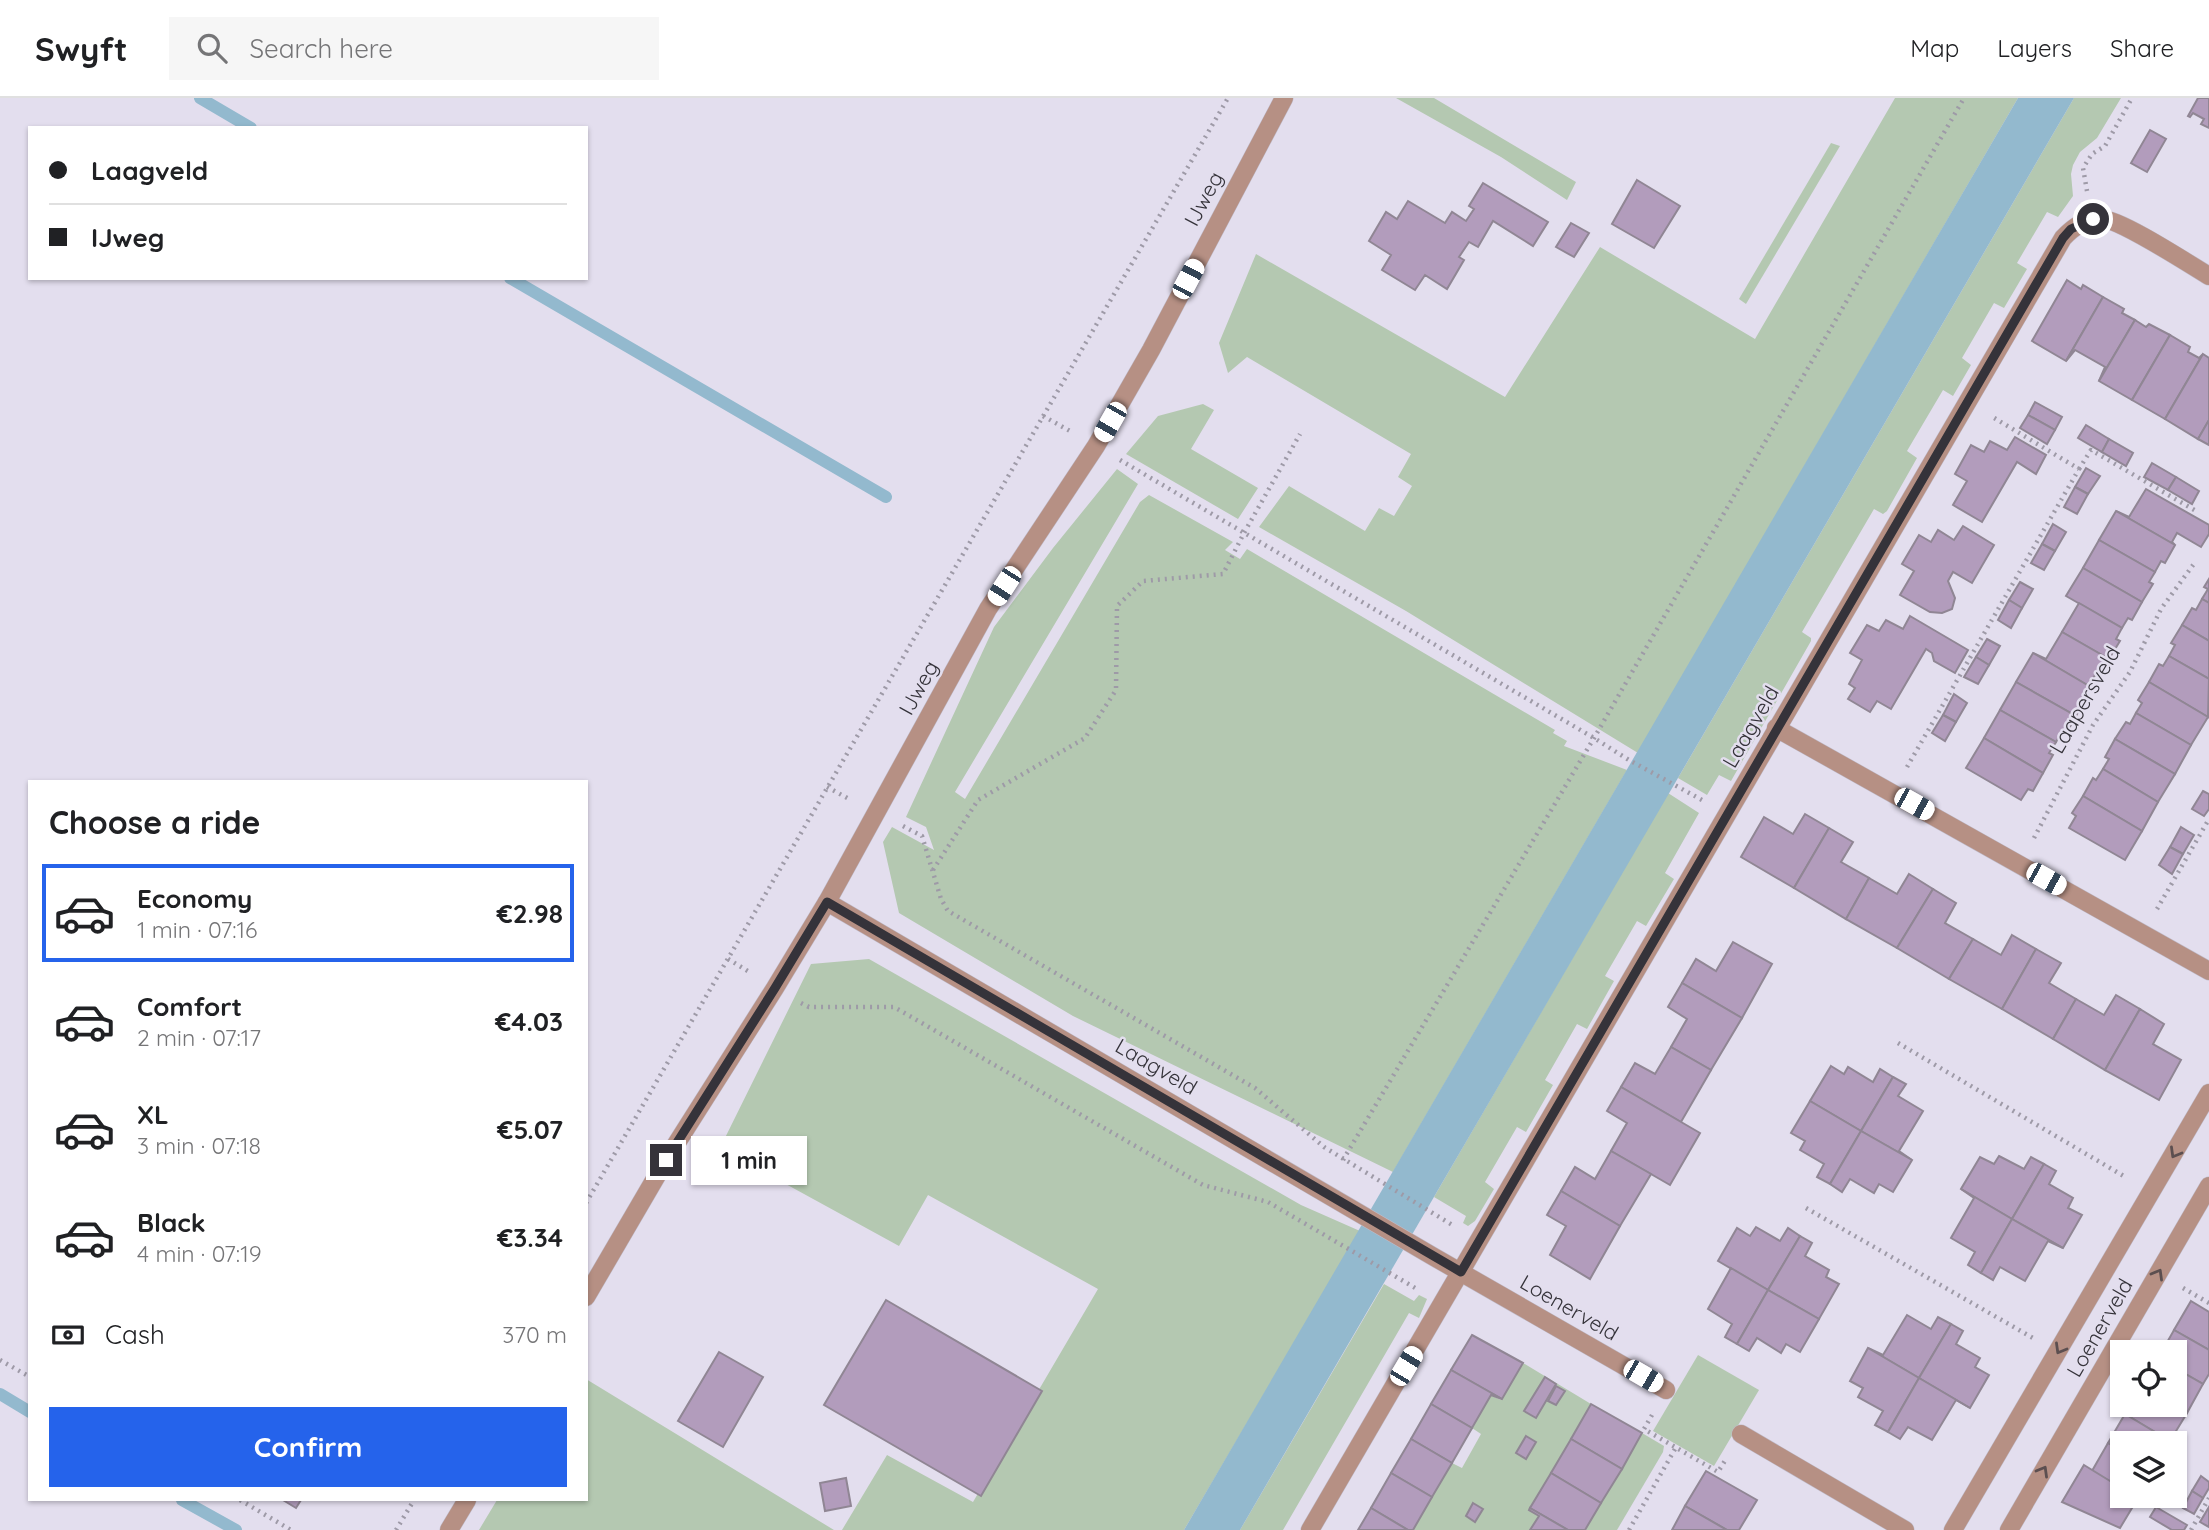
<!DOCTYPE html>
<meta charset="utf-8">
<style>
body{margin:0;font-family:Quicksand,sans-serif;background:#f6f6f6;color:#202124;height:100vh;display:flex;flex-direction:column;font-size:26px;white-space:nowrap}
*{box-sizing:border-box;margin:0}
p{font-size:23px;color:#757577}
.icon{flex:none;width:38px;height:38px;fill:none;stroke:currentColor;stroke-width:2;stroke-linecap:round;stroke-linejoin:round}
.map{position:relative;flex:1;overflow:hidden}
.side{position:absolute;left:28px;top:682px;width:560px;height:721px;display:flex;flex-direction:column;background:#fff;border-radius:0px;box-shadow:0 2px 5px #0004}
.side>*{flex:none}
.top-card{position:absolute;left:28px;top:28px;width:560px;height:154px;border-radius:0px;box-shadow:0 2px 5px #0004;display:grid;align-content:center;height:154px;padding:0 21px;background:#fff}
.tools{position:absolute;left:2110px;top:1242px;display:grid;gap:14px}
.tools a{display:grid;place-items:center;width:77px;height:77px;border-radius:0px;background:#fff;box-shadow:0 2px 5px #0004;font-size:35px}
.end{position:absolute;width:32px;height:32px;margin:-16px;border:9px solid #35333a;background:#fff;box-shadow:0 0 0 4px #fff}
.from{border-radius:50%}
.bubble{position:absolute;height:49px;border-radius:0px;background:#fff;box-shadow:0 2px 5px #0004;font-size:23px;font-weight:800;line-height:49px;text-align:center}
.car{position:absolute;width:21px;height:42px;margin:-21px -10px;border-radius:9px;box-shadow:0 0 5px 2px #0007;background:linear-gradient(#fff 24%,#345 0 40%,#fff 0 76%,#345 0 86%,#fff 0)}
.top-card b{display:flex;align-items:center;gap:24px;height:66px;font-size:26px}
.top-card b+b{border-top:2px solid #e0e0e0}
.top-card i{width:18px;height:18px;background:#202124}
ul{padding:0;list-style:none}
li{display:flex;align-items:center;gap:21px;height:98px;margin:0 14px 10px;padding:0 7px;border:4px solid transparent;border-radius:0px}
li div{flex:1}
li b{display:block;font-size:26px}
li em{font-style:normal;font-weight:800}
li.on{border-color:#2563eb}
li>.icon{width:63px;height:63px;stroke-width:1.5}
h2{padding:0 21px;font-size:32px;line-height:84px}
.pay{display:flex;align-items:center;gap:18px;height:77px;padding:0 21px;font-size:26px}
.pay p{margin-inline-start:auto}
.cta{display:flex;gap:14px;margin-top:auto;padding:14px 21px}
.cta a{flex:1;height:80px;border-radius:0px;background:#2563eb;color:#fff;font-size:28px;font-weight:800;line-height:80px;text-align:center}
header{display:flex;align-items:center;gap:42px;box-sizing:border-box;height:98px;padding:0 35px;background:#fff;border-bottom:2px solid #e0e0e0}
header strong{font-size:33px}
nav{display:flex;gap:38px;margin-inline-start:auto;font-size:24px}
.search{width:490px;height:63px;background:#f6f6f6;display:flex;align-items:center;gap:18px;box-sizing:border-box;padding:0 24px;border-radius:0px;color:#757577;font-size:26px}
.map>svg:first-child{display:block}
.green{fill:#b4c8b1}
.water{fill:#93b9ce}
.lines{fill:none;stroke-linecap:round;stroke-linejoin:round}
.stream{stroke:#93b9ce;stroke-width:12}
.building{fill:#b29cbc;stroke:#908694;stroke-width:2}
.minor-casing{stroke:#c0bcca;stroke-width:19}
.path{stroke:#9e9aa7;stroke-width:4.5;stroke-dasharray:2 5;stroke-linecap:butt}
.minor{stroke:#b69084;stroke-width:18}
.oneway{stroke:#5c4f50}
.route{stroke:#35333a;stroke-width:9}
.labels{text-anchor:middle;stroke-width:5;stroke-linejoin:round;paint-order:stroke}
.street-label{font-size:21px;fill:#35333a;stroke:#e3deee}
</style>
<header>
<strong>Swyft</strong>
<div class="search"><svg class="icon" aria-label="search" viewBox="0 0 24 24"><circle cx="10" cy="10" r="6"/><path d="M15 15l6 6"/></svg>Search here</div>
<nav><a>Map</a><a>Layers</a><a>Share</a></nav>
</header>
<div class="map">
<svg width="2209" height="1432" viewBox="0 0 2209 1432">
<rect width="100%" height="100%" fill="#e3deee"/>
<g class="green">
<polygon points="1396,0 1434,0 1576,84 1567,102 1501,59"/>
<polygon points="1895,0 2018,0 1638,655 1406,513 1259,429 1289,388 1365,433 1379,410 1394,418 1412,388 1398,379 1411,356 1247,259 1228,275 1219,245 1256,156 1505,299 1600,149 1755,241"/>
<polygon points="2074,0 2121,0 2097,40 2080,54 2073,67 2071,76 2073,98 2058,119 2047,114 2017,165 2027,171 2004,210 1994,205 1962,260 1971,267 1953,298 1943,292 1907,353 1917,360 1887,413 1883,416 1874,411 1802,534 1811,540 1811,543 1731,683 1719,677 1707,697 1678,680"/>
<polygon points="1831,45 1840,48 1746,206 1739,201"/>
<polygon points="1203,306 1214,312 1191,351 1258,390 1238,421 1126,356 1158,318"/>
<polygon points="1117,371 1138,386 955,694 965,701 1140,404 1149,397 1233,444 1225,452 1240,461 1247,451 1555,632 1553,635 1567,643 1564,648 1627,672 1393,1074 1073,918 899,815 883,744 892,729 934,752 926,729 906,719 994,529 1053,450"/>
<polygon points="1668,695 1699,715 1665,775 1674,781 1646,828 1637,823 1605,878 1614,883 1587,931 1577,926 1545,982 1553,987 1526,1034 1517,1029 1485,1084 1494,1091 1475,1123 1468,1128 1463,1125 1466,1118 1434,1099"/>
<polygon points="869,861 1301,1107 1360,1133 1184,1432 842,1432 887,1357 973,1404 1098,1191 928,1097 899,1148 720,1050 811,866"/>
<polygon points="1384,1186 1414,1203 1419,1197 1427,1201 1419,1220 1409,1215 1283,1432 1240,1432"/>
<polygon points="1698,1257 1759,1292 1714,1368 1653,1333"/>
<polygon points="1523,1265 1591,1306 1530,1411 1539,1418 1530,1432 1413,1432 1452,1365 1462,1370 1481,1336 1472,1330 1491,1297 1501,1302"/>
<polygon points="586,1281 834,1432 479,1432 497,1402 586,1402"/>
<polygon points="1642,1335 1664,1348 1663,1354 1617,1432 1585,1432"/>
</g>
<polygon class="water" points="2018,0 2074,0 1240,1432 1184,1432"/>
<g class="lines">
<g class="stream">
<polyline points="200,0 251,30"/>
<polyline points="510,180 886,399"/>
<polyline points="0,1296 30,1314"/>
<polyline points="182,1402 236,1432"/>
</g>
</g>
<g class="building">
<polygon points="2198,0 2209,0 2209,30 2201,26 2204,21 2193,15 2190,19 2188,18"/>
<polygon points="2150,32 2166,41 2147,74 2131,65"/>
<polygon points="1637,82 1680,108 1654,150 1612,126"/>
<polygon points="1483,85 1548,124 1533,148 1493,123 1478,149 1469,144 1459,159 1464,162 1447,191 1425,177 1415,192 1382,172 1391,157 1369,143 1386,114 1397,121 1408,103 1445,125 1452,114 1466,123 1474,111 1469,108"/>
<polygon points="1571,125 1589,135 1574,159 1556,149"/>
<polygon points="2067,182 2081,191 2083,187 2103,199 2066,263 2032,243"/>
<polygon points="2103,199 2124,211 2122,215 2135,222 2099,283 2105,269 2075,252 2066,263"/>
<polygon points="2135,222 2146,229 2149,226 2170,237 2132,302 2099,283"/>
<polygon points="2170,237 2190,249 2188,254 2199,260 2203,256 2165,321 2132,302"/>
<polygon points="2203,256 2209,260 2209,322 2198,341 2165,321"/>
<polygon points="2035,304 2062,319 2055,332 2028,317"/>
<polygon points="2028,317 2055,332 2047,346 2020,330"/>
<polygon points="2209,322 2209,347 2198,341"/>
<polygon points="2086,327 2109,341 2102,354 2078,340"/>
<polygon points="2015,339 2046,357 2036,376 2017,364 1982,424 1953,407 1967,383 1955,376 1971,347 1984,354 1990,343 2007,352"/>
<polygon points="2109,341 2133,355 2126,368 2102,354"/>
<polygon points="2152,365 2176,379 2168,392 2144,379"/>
<polygon points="2086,370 2100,378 2088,396 2075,389"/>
<polygon points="2176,379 2199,393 2192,406 2168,392"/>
<polygon points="2075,389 2088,396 2077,416 2064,409"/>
<polygon points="2146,391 2209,427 2209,436 2201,449 2177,435 2172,444 2175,447 2116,413 2129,419"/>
<polygon points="2116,413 2175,447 2165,465 2161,463 2155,474 2099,442"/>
<polygon points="2053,426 2066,434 2055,453 2042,446"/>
<polygon points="1963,428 1994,447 1972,485 1953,474 1948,483 1955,500 1952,511 1942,515 1930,514 1900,497 1914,473 1902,466 1919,437 1931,444 1938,432 1954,442"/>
<polygon points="2099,442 2155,474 2149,484 2153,486 2142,504 2083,470"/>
<polygon points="2042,446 2055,453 2044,472 2031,465"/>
<polygon points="2083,470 2142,504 2132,522 2128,520 2122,530 2066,498"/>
<polygon points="2209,481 2209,505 2202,501 2208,491 2204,489"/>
<polygon points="2020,484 2033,491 2022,510 2009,502"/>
<polygon points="2202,501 2209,505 2209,543 2182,527 2192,510 2196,512"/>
<polygon points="2009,502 2022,510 2011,530 1998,522"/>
<polygon points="2079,505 2122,530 2116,541 2120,543 2109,561 2062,534"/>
<polygon points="1910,518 1968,552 1955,575 1934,563 1932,555 1926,551 1891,611 1877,603 1870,614 1848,601 1855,590 1849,586 1862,562 1850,555 1867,527 1879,533 1886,522 1903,531"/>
<polygon points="2182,527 2209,543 2209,581 2169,558 2175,547 2171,545"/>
<polygon points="2062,534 2109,561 2098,579 2095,577 2089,588 2033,555 2046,561"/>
<polygon points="1987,541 2000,548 1989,567 1976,559"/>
<polygon points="2033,555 2089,588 2083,598 2086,600 2076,618 2016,584"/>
<polygon points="2169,558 2209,581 2208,619 2149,584 2159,566 2163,568"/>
<polygon points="1976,559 1989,567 1978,586 1964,579"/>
<polygon points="2016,584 2076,618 2066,636 2062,634 2056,644 2000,612"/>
<polygon points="2149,584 2208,619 2191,647 2136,615 2142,605 2138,602"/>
<polygon points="1954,596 1967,605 1956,624 1943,617"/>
<polygon points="2000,612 2056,644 2049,655 2053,657 2043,675 1984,640"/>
<polygon points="2136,615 2191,647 2175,676 2115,641 2126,624 2130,626"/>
<polygon points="1943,617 1956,624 1945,643 1932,635"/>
<polygon points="1984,640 2043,675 2033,693 2028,691 2021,702 1966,670"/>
<polygon points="2115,641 2175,676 2158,704 2103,671 2109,661 2105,659"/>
<polygon points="2103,671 2158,704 2142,733 2083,698 2093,680 2096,682"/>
<polygon points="2203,693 2209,696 2209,711 2204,718 2192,711"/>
<polygon points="2083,698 2142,733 2125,762 2069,730 2076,718 2072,715"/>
<polygon points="1805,716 1829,730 1794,790 1741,759 1764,719 1793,736"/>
<polygon points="2181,729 2194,737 2183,756 2170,749"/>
<polygon points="1829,730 1853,744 1841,764 1869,780 1846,821 1794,790"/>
<polygon points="2170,749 2183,756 2172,776 2159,767"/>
<polygon points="1909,776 1933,791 1897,850 1846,821 1869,780 1897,796"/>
<polygon points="1933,791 1956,805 1945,825 1973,841 1949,881 1897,850"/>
<polygon points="2012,837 2036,851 2002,911 1949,881 1973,841 2001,857"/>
<polygon points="1733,844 1772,866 1742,920 1682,885 1696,861 1716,873"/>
<polygon points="2036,851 2061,865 2049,885 2076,901 2053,941 2002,911"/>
<polygon points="1682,885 1742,920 1711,972 1671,949 1687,921 1668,909"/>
<polygon points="2116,897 2140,911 2105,972 2053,941 2076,901 2104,917"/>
<polygon points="2140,911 2164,926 2153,946 2181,962 2159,1002 2105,972"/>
<polygon points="1671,949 1711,972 1681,1024 1621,989 1635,965 1655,976"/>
<polygon points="1831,968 1844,976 1848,969 1873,984 1880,971 1893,979 1861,1033 1810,1003"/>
<polygon points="1893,979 1906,986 1898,998 1923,1013 1899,1053 1912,1062 1861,1033"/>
<polygon points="1621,989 1700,1035 1670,1087 1611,1053 1627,1025 1607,1013"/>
<polygon points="1810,1003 1861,1033 1830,1086 1817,1079 1824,1066 1800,1052 1805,1043 1791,1035"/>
<polygon points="1861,1033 1912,1062 1893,1094 1879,1086 1874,1095 1850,1081 1842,1094 1830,1086"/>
<polygon points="1611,1053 1651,1076 1620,1128 1561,1093 1575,1069 1595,1081"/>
<polygon points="1999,1058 2024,1071 2031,1059 2044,1066 2012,1121 1961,1091 1980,1059 1994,1066"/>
<polygon points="2044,1066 2056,1073 2049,1086 2073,1100 2068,1110 2082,1117 2063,1150 2012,1121"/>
<polygon points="1961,1091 2012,1121 1981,1175 1968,1167 1975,1154 1951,1140 1974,1100"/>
<polygon points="1561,1093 1620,1128 1590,1181 1550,1157 1566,1128 1547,1117"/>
<polygon points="2012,1121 2063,1150 2048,1143 2025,1183 2000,1169 1993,1182 1981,1175"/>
<polygon points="1756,1129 1780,1143 1788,1130 1800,1138 1768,1192 1718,1163 1737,1130 1750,1138"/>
<polygon points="1800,1138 1812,1145 1805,1158 1829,1172 1826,1179 1839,1186 1819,1221 1768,1192"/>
<polygon points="1731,1170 1768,1192 1737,1246 1725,1239 1732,1226 1708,1211"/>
<polygon points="1768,1192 1819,1221 1800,1254 1786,1246 1781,1255 1757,1240 1749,1253 1737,1246"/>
<polygon points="886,1202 1042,1293 981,1398 824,1307"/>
<polygon points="2191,1203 2209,1214 2209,1252 2174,1232"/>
<polygon points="1907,1217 1931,1231 1938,1219 1951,1226 1919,1280 1868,1250 1883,1257"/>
<polygon points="1951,1226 1963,1233 1956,1246 1980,1260 1975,1269 1989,1277 1970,1310 1919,1280"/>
<polygon points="2174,1232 2209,1252 2209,1276 2203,1286 2175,1270 2175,1255 2161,1255"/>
<polygon points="1472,1237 1523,1265 1502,1301 1451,1272"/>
<polygon points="1868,1250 1919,1280 1888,1334 1875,1327 1883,1313 1858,1299 1863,1290 1850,1283"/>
<polygon points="719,1254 763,1279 723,1349 678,1323"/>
<polygon points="2175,1270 2203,1286 2187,1315 2174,1307"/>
<polygon points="1451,1272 1502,1301 1491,1297 1472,1330 1431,1306"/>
<polygon points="1545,1279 1556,1286 1536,1320 1524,1313"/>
<polygon points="1919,1280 1970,1310 1956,1302 1932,1342 1908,1329 1900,1341 1888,1334"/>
<polygon points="1556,1288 1565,1293 1556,1307 1548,1303"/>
<polygon points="1431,1306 1472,1330 1452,1365 1411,1341"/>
<polygon points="1591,1306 1642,1335 1622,1371 1571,1341"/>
<polygon points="2130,1307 2174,1307 2187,1315 2170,1343 2125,1316"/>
<polygon points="2125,1316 2170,1343 2169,1346 2123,1346 2123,1353 2108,1345"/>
<polygon points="1526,1338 1536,1344 1526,1361 1516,1355"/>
<polygon points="1411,1341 1452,1365 1432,1399 1391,1375"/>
<polygon points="1571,1341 1622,1371 1601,1405 1551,1375"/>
<polygon points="2108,1345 2123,1353 2123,1391 2092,1373"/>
<polygon points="2084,1367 2123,1391 2123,1398 2138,1400 2120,1430 2062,1404"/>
<polygon points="1706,1373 1757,1402 1739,1432 1727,1432 1685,1408"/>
<polygon points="1391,1375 1432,1399 1413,1432 1408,1432 1371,1410"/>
<polygon points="1551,1375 1601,1405 1585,1432 1568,1432 1530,1410"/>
<polygon points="2201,1378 2209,1384 2209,1390 2203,1400 2192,1393"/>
<polygon points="846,1380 851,1408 825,1413 820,1385"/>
<polygon points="2192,1393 2203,1400 2194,1416 2183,1410"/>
<polygon points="283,1402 301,1402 296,1410"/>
<polygon points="1473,1405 1483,1411 1475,1424 1466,1418"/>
<polygon points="1685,1408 1727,1432 1672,1432"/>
<polygon points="2156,1409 2187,1427 2184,1432 2172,1432 2150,1419"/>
<polygon points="2209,1409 2209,1429 2200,1424"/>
<polygon points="1371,1410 1408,1432 1358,1432"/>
<polygon points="1530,1410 1568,1432 1530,1432 1539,1418 1529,1412"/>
</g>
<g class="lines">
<g class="minor-casing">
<g id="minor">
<polyline points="1776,630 2209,873"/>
<polyline points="827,804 1434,1159 1666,1292"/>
<polyline points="586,1199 666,1062 775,890 827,804 988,511 1096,348 1151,252 1284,0"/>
<polyline points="1741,1336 1905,1432"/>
<polyline points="449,1432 467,1402"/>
<path d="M1310 1432 2063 140C2073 129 2086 120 2102 121 2120 121 2189 166 2209 178"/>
<polyline points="1953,1432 2209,995"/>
<polyline points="2009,1432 2209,1088"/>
</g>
</g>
<g class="path">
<polyline points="2087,93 2083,70 2092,56 2105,48 2132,0"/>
<polyline points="1043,318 1070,333"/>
<polyline points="1120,362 1594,640 1629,662 1702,702"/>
<polyline points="2079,371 2091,352 2196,413"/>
<polyline points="1907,669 2079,371 1991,318"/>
<polyline points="827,689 851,702"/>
<polyline points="903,728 922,738 941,801 948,813 1255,990 1324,1049 1454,1128"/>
<polyline points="2034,740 2093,627 2130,574 2161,511 2196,463"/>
<polyline points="933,772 978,702 1085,640 1116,592 1117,508 1143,483 1223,476 1244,435 1300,336"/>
<polyline points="2157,811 2209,721"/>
<polyline points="728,861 751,875"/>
<polyline points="801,905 809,909 894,909 1203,1087 1268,1104 1417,1191"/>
<polyline points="1898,945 2127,1080"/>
<polyline points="1343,1062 1594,640 1964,0"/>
<polyline points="586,1105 1228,0"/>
<polyline points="1806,1110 2033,1240"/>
<polyline points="2183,1190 2209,1205"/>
<polyline points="0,1262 30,1279"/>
<polyline points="1652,1317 1644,1331 1718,1374 1726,1361"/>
<polyline points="240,1402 291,1432"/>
<polyline points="396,1432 414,1402"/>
<polyline points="1629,1432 1675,1351"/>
<polyline points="2191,1432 2209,1400"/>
</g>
<use href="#minor" class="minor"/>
</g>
<defs><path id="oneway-chevron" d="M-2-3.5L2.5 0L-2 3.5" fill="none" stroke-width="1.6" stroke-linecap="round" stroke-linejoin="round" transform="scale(1.75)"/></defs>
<g class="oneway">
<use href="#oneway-chevron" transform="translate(2175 1055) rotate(120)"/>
<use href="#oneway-chevron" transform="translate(2158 1176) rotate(-60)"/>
<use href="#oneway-chevron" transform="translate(2060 1251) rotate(120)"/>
<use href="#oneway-chevron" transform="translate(2043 1373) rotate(-60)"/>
</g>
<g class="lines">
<polyline class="route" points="666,1062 775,890 827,804 1461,1174 2063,140 2071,131 2093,121"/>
</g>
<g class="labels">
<g class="street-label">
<text transform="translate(1204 101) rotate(-62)" y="7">IJweg</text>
<text transform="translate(919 590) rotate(-61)" y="7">IJweg</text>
<text transform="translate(2085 602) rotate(-60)" y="7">Laapersveld</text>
<text transform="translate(1751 629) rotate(-60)" y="7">Laagveld</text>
<text transform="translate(1156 969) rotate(30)" y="7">Laagveld</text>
<text transform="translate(1569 1210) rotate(30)" y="7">Loenerveld</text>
<text transform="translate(2100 1230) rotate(-60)" y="7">Loenerveld</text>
</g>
</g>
</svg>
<div class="tools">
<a><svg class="icon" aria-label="locate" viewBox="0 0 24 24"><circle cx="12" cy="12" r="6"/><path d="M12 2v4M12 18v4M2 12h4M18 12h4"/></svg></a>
<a><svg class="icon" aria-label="layers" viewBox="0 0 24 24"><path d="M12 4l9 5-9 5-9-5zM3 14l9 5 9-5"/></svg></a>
</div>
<i class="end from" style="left:2093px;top:121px"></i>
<i class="end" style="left:666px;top:1062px"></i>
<div class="bubble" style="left:691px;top:1038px;width:116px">1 min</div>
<i class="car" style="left:1188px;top:181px;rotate:28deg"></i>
<i class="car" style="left:1110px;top:324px;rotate:210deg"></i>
<i class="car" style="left:1004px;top:488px;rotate:213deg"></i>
<i class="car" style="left:1914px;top:706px;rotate:119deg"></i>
<i class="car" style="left:2046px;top:781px;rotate:119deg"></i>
<i class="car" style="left:1406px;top:1268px;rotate:31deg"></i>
<i class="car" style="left:1643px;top:1278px;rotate:120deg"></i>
<div class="top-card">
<b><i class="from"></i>Laagveld</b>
<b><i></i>IJweg</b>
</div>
<section class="side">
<h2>Choose a ride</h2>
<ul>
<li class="on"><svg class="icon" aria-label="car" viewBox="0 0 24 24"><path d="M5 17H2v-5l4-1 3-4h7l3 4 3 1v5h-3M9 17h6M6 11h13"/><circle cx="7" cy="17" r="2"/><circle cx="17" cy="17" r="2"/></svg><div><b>Economy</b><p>1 min · 07:16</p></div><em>€2.98</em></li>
<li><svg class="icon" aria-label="car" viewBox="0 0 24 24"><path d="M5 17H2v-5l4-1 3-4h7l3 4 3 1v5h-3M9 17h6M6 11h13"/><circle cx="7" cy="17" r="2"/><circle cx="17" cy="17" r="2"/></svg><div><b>Comfort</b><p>2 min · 07:17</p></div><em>€4.03</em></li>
<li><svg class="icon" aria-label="car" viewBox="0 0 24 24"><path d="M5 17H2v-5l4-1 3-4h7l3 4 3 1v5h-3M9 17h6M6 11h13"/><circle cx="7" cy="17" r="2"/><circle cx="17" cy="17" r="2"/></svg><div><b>XL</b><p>3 min · 07:18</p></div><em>€5.07</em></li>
<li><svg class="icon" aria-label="car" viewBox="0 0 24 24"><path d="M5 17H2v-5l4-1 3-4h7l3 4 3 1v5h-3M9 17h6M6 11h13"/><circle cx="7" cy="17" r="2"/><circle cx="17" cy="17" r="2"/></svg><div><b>Black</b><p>4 min · 07:19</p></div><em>€3.34</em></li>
</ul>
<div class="pay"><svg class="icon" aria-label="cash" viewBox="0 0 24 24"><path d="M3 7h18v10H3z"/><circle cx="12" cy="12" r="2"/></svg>Cash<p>370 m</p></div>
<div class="cta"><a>Confirm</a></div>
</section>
</div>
